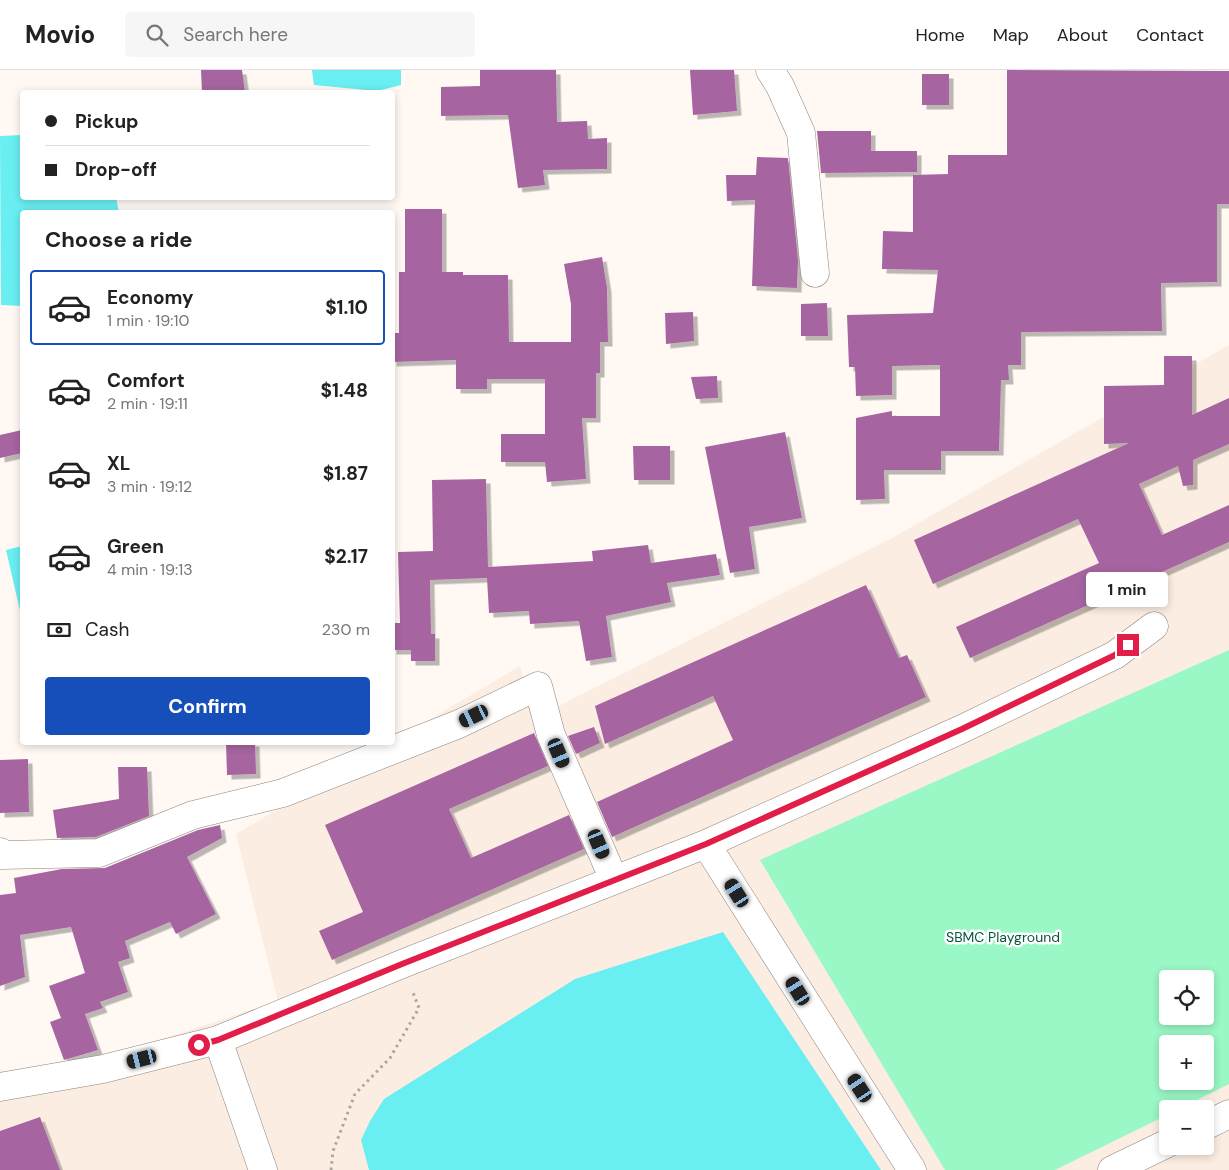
<!DOCTYPE html>
<meta charset="utf-8">
<style>
body{margin:0;font-family:"DM Sans",sans-serif;background:#f6f6f6;color:#222;height:100vh;display:flex;flex-direction:column;font-size:19px;white-space:nowrap}
*{box-sizing:border-box;margin:0}
p{font-size:16px;color:#767676}
.icon{flex:none;width:28px;height:28px;fill:none;stroke:currentColor;stroke-width:2;stroke-linecap:round;stroke-linejoin:round}
.map{position:relative;flex:1;overflow:hidden}
.side{position:absolute;left:20px;top:140px;width:375px;height:535px;display:flex;flex-direction:column;background:#fff;border-radius:5px;box-shadow:0 2px 8px #0003}
.side>*{flex:none}
.top-card{position:absolute;left:20px;top:20px;width:375px;height:110px;border-radius:5px;box-shadow:0 2px 8px #0003;display:grid;align-content:center;height:110px;padding:0 25px;background:#fff}
.tools{position:absolute;left:1159px;top:900px;display:grid;gap:10px}
.tools a{display:grid;place-items:center;width:55px;height:55px;border-radius:5px;background:#fff;box-shadow:0 2px 8px #0003;font-size:25px}
.end{position:absolute;width:22px;height:22px;margin:-11px;border:6px solid #e11d48;background:#fff;box-shadow:0 0 0 2px #fff}
.from{border-radius:50%}
.bubble{position:absolute;height:35px;border-radius:5px;background:#fff;box-shadow:0 2px 8px #0003;font-size:16px;font-weight:700;line-height:35px;text-align:center}
.car{position:absolute;width:15px;height:30px;margin:-15px -8px;border-radius:6px;box-shadow:0 0 4px 1px #0007;background:linear-gradient(#222 24%,#8ab4d8 0 40%,#222 0 76%,#8ab4d8 0 86%,#222 0)}
.top-card b{display:flex;align-items:center;gap:18px;height:48px;font-size:19px}
.top-card b+b{border-top:1px solid #e0e0e0}
.top-card i{width:12px;height:12px;background:#222}
ul{padding:0;list-style:none}
li{display:flex;align-items:center;gap:15px;height:75px;margin:0 10px 8px;padding:0 15px;border:2px solid transparent;border-radius:5px}
li div{flex:1}
li b{display:block;font-size:19px}
li em{font-style:normal;font-weight:700}
li.current{border-color:#164fba}
li>.icon{width:45px;height:45px;stroke-width:1.5}
h2{padding:0 25px;font-size:22px;line-height:60px}
.pay{display:flex;align-items:center;gap:12px;height:55px;padding:0 25px;font-size:19px}
.pay p{margin-inline-start:auto}
.button{display:flex;gap:10px;margin-top:auto;padding:10px 25px}
.button a{flex:1;height:58px;border-radius:5px;background:#164fba;color:#fff;font-size:20px;font-weight:700;line-height:58px;text-align:center}
header{display:flex;align-items:center;gap:30px;box-sizing:border-box;height:70px;padding:0 25px;background:#fff;border-bottom:1px solid #e0e0e0}
header strong{font-size:24px}
nav{display:flex;gap:28px;margin-inline-start:auto;font-size:18px}
.search{width:350px;height:45px;background:#f6f6f6;display:flex;align-items:center;gap:12px;box-sizing:border-box;padding:0 18px;border-radius:5px;color:#767676;font-size:19px}
.map>svg:first-child{display:block}
.built{fill:#fcede2;fill-rule:evenodd}
.green{fill:#99f8c5;fill-rule:evenodd}
.water{fill:#69eef1}
.building{fill:#a665a1;filter:url(#shadow)}
.lines{fill:none;stroke-linecap:round;stroke-linejoin:round}
.minor-casing{stroke:#8b847e;stroke-width:29}
.path{stroke:#aba6a2;stroke-width:3;stroke-dasharray:2.5 4;stroke-linecap:butt}
.minor{stroke:#fff;stroke-width:28}
.route{stroke:#e11d48;stroke-width:6}
.labels{text-anchor:middle;stroke-width:5;stroke-linejoin:round;paint-order:stroke}
.park-label{font-size:14px;fill:#085637;stroke:#fff}
</style>
<header>
<strong>Movio</strong>
<div class="search"><svg class="icon" aria-label="search" viewBox="0 0 24 24"><circle cx="10" cy="10" r="6"/><path d="M15 15l6 6"/></svg>Search here</div>
<nav><a>Home</a><a>Map</a><a>About</a><a>Contact</a></nav>
</header>
<div class="map">
<svg width="1229" height="1100" viewBox="0 0 1229 1100">
<defs>
<filter id="shadow"><feDropShadow dx="4.5" dy="4.5" stdDeviation="0" flood-color="#0004"/></filter>
</defs>
<rect width="100%" height="100%" fill="#fff8f3"/>
<path class="built" d="M1229 275V1100H0V999L4 1001 118 984 278 931 236 764 520 596 535 648 894 467ZM1168 909H1205V946H1168ZM1168 974H1205V1011H1168ZM1168 1039H1205V1076H1168Z"/>
<path class="green" d="M1229 580V1014L1179 1039H1168L1167 1045 1055 1100H945L760 790ZM1168 909H1205V946H1168ZM1168 974H1205V1011H1168Z"/>
<g class="water">
<polygon points="312,0 401,0 401,15 377,21 314,15"/>
<polygon points="22,65 22,128 116,128 119,142 22,142 22,236 1,235 0,66"/>
<polygon points="22,476 22,549 6,480"/>
<polygon points="723,862 881,1100 369,1100 361,1070 370,1051 384,1029 575,909"/>
</g>
<g class="building">
<polygon points="201,0 242,0 245,22 202,22"/>
<polygon points="480,0 556,0 557,52 587,51 588,69 607,68 607,99 543,100 545,115 518,118 508,45 441,46 441,17 480,16"/>
<polygon points="690,0 734,0 737,41 693,45"/>
<polygon points="1007,0 1229,1 1229,134 1217,134 1217,212 1161,213 1162,261 1021,262 1021,295 1008,295 1009,310 1001,310 999,381 941,381 941,400 884,400 885,429 856,430 856,348 892,341 892,346 940,346 940,295 892,296 892,325 856,326 855,297 849,297 847,245 933,243 938,200 882,199 883,161 913,162 913,105 948,104 948,85 1007,85"/>
<rect x="922" y="4" width="27" height="31"/>
<polygon points="817,61 871,61 871,81 917,81 917,102 821,103"/>
<polygon points="757,87 788,88 798,190 797,218 752,216 755,130 727,131 726,105 756,105"/>
<polygon points="405,139 442,139 442,202 463,202 463,205 508,205 509,272 571,272 571,234 564,194 602,187 607,218 608,272 600,272 600,303 596,303 596,348 582,348 586,409 547,412 545,392 501,392 501,364 545,364 545,309 487,309 487,319 456,319 456,290 392,292 392,263 399,263 399,202 405,202"/>
<polygon points="827,233 828,266 801,266 801,234"/>
<polygon points="693,242 694,271 666,274 665,243"/>
<polygon points="1164,286 1192,286 1192,345 1229,328 1229,374 1193,390 1193,415 1183,416 1178,396 1139,414 1162,465 1229,435 1229,472 970,588 956,557 1099,493 1078,449 933,514 914,470 1129,373 1104,374 1104,316 1164,315"/>
<polygon points="717,306 718,328 696,329 691,307"/>
<polygon points="22,360 22,383 0,388 0,365"/>
<polygon points="785,362 802,448 749,457 755,499 730,503 705,377"/>
<polygon points="633,376 670,376 670,410 634,410"/>
<polygon points="486,409 488,497 593,491 592,481 648,475 651,493 716,484 720,505 667,513 671,532 606,546 612,587 586,591 579,551 530,554 529,541 489,543 487,508 430,510 431,564 435,564 435,591 411,591 411,580 392,580 392,553 400,553 398,482 433,481 432,410"/>
<polygon points="866,515 899,588 907,585 926,627 612,767 597,732 733,670 713,626 605,674 595,636"/>
<polygon points="594,657 600,673 576,684 568,666"/>
<polygon points="534,663 548,696 449,739 471,788 569,745 584,779 332,890 319,861 363,842 325,755"/>
<polygon points="226,672 255,672 256,704 227,705"/>
<polygon points="28,689 29,742 0,743 0,690"/>
<polygon points="118,697 147,697 149,746 96,767 57,768 53,740 119,729"/>
<polygon points="220,755 222,768 187,787 216,844 176,864 170,852 125,871 130,888 118,892 128,922 100,932 103,938 85,944 98,980 64,990 50,952 61,948 49,916 85,903 71,857 20,865 25,907 0,916 0,825 16,823 14,808 62,799 105,798 198,760"/>
<polygon points="40,1047 60,1100 0,1100 0,1061"/>
</g>
<g class="lines">
<g class="minor-casing">
<g id="minor">
<polyline points="770,0 780,16 801,63 815,203"/>
<polyline points="706,774 912,1100"/>
<polyline points="0,782 2,785 99,783 193,745 283,723 459,654 538,616 551,665 614,810"/>
<polyline points="218,970 263,1100"/>
<polyline points="0,1017 103,999 218,970 402,894 706,774 962,659 1115,585 1154,556"/>
<polyline points="1205,1056 1229,1044"/>
<polyline points="1112,1100 1168,1073"/>
</g>
</g>
<polyline class="path" points="331,1100 333,1081 355,1024 390,988 419,938 412,920"/>
<use href="#minor" class="minor"/>
</g>
<g class="lines">
<polyline class="route" points="199,975 218,970 402,894 706,774 962,659 1115,585 1128,575"/>
</g>
<g class="labels">
<g class="park-label">
<text x="1003" y="872">SBMC Playground</text>
</g>
</g>
</svg>
<div class="tools">
<a><svg class="icon" aria-label="locate" viewBox="0 0 24 24"><circle cx="12" cy="12" r="6"/><path d="M12 2v4M12 18v4M2 12h4M18 12h4"/></svg></a>
<a>+</a>
<a>−</a>
</div>
<i class="end from" style="left:199px;top:975px"></i>
<i class="end" style="left:1128px;top:575px"></i>
<div class="bubble" style="left:1086px;top:502px;width:82px">1 min</div>
<i class="car" style="left:474px;top:646px;rotate:244deg"></i>
<i class="car" style="left:559px;top:683px;rotate:157deg"></i>
<i class="car" style="left:599px;top:774px;rotate:157deg"></i>
<i class="car" style="left:737px;top:823px;rotate:328deg"></i>
<i class="car" style="left:798px;top:921px;rotate:328deg"></i>
<i class="car" style="left:142px;top:989px;rotate:256deg"></i>
<i class="car" style="left:860px;top:1018px;rotate:327deg"></i>
<div class="top-card">
<b><i class="from"></i>Pickup</b>
<b><i></i>Drop-off</b>
</div>
<section class="side">
<h2>Choose a ride</h2>
<ul>
<li class="current"><svg class="icon" aria-label="car" viewBox="0 0 24 24"><path d="M5 17H2v-5l4-1 3-4h7l3 4 3 1v5h-3M9 17h6M6 11h13"/><circle cx="7" cy="17" r="2"/><circle cx="17" cy="17" r="2"/></svg><div><b>Economy</b><p>1 min · 19:10</p></div><em>$1.10</em></li>
<li><svg class="icon" aria-label="car" viewBox="0 0 24 24"><path d="M5 17H2v-5l4-1 3-4h7l3 4 3 1v5h-3M9 17h6M6 11h13"/><circle cx="7" cy="17" r="2"/><circle cx="17" cy="17" r="2"/></svg><div><b>Comfort</b><p>2 min · 19:11</p></div><em>$1.48</em></li>
<li><svg class="icon" aria-label="car" viewBox="0 0 24 24"><path d="M5 17H2v-5l4-1 3-4h7l3 4 3 1v5h-3M9 17h6M6 11h13"/><circle cx="7" cy="17" r="2"/><circle cx="17" cy="17" r="2"/></svg><div><b>XL</b><p>3 min · 19:12</p></div><em>$1.87</em></li>
<li><svg class="icon" aria-label="car" viewBox="0 0 24 24"><path d="M5 17H2v-5l4-1 3-4h7l3 4 3 1v5h-3M9 17h6M6 11h13"/><circle cx="7" cy="17" r="2"/><circle cx="17" cy="17" r="2"/></svg><div><b>Green</b><p>4 min · 19:13</p></div><em>$2.17</em></li>
</ul>
<div class="pay"><svg class="icon" aria-label="cash" viewBox="0 0 24 24"><path d="M3 7h18v10H3z"/><circle cx="12" cy="12" r="2"/></svg>Cash<p>230 m</p></div>
<div class="button"><a>Confirm</a></div>
</section>
</div>
